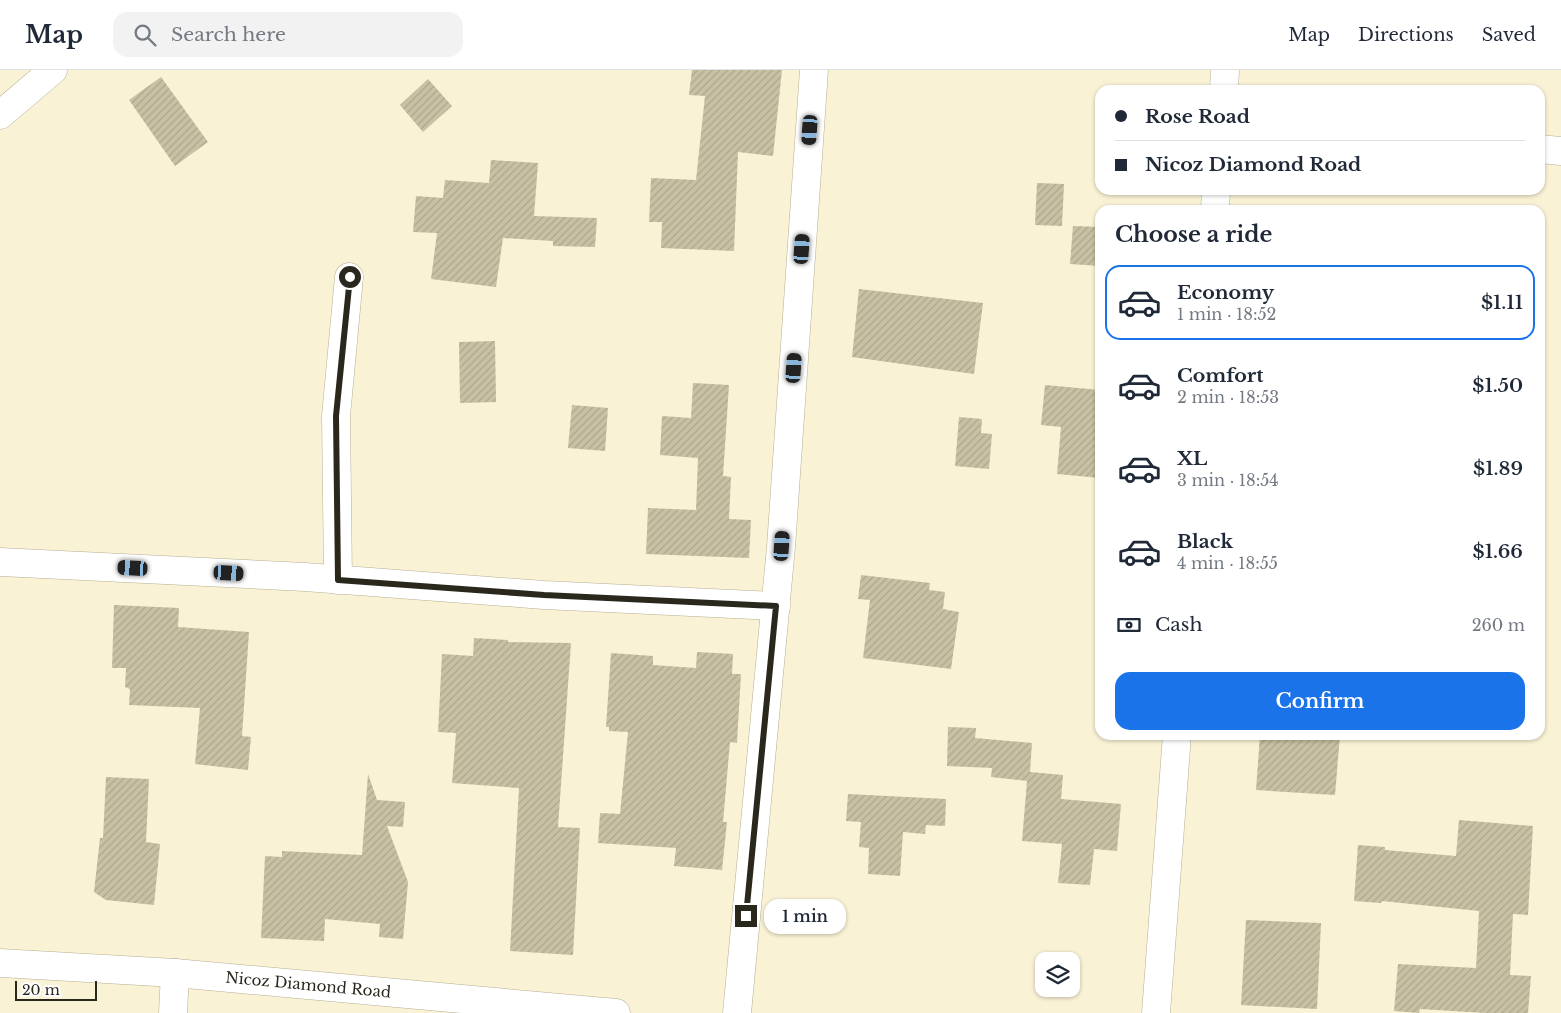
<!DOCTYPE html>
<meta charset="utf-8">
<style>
body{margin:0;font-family:"Libre Baskerville",serif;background:#f2f2f3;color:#1f2937;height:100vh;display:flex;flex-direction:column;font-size:19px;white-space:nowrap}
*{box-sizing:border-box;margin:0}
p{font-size:16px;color:#747a83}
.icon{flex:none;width:28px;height:28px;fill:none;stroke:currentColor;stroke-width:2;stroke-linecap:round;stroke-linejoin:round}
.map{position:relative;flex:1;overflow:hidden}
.sheet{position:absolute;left:1095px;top:135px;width:450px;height:535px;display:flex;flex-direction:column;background:#fff;border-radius:15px;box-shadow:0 1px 4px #0004}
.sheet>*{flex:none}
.banner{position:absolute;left:1095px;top:15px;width:450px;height:110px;border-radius:15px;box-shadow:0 1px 4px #0004;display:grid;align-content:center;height:110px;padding:0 20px;background:#fff}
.tools{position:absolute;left:1035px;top:882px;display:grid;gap:10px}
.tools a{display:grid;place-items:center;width:45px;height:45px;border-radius:10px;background:#fff;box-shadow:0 1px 4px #0004;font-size:25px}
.scale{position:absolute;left:15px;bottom:12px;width:82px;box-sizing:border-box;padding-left:5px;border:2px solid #2a281d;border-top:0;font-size:14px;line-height:18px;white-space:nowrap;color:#2a281d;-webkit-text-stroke:4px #fff;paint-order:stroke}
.end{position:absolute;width:22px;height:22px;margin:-11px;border:6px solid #2a281d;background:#fff;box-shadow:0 0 0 2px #fff}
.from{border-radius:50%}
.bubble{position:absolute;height:35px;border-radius:15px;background:#fff;box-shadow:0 1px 4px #0004;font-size:16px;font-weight:600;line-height:35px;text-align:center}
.car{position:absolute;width:15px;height:30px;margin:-15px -8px;border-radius:6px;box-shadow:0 0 4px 1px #0007;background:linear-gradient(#222 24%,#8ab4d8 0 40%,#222 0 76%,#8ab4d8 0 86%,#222 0)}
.banner b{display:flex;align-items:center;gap:18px;height:48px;font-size:19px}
.banner b+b{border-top:1px solid #e0e1e3}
.banner i{width:12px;height:12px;background:#1f2937}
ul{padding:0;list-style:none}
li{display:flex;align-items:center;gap:15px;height:75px;margin:0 10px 8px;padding:0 10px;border:2px solid transparent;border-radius:15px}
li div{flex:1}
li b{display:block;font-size:19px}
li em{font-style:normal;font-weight:600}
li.on{border-color:#1a73e8}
li>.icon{width:45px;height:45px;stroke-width:1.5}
h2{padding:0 20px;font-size:22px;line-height:60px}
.pay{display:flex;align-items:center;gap:12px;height:55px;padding:0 20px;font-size:19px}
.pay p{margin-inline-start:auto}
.primary-button{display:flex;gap:10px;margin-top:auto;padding:10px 20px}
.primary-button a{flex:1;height:58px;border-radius:15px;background:#1a73e8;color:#fff;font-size:20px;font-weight:600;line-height:58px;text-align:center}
header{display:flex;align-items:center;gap:30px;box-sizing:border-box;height:70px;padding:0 25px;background:#fff;border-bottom:1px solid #e0e1e3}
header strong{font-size:24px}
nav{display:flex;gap:28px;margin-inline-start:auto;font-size:18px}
.search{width:350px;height:45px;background:#f2f2f3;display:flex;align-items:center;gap:12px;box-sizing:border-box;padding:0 18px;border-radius:15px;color:#747a83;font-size:19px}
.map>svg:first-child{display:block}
.building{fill:url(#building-hatch)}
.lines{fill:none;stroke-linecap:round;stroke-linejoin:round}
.minor-casing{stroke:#b6af93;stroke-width:29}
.minor{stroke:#fff;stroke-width:28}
.route{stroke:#2a281d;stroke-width:6}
.labels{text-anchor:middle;stroke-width:4;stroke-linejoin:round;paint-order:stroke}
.street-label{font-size:15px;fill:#2a281d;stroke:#fff}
</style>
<header>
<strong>Map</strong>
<div class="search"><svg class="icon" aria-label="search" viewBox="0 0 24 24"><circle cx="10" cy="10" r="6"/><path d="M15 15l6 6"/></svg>Search here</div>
<nav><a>Map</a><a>Directions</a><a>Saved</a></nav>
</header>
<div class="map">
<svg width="1561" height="943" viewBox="0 0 1561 943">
<defs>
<pattern id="building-hatch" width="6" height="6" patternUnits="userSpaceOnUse" patternTransform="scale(1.25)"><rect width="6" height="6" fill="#c8c1a4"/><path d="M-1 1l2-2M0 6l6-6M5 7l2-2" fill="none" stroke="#aca68d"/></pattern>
</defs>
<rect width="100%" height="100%" fill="#f9f2d5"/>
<g class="building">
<polygon points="692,0 782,0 773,86 738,82 734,181 661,178 662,152 649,152 651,108 696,110 705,26 689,25"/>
<polygon points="161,7 208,72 175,96 129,30"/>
<polygon points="428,9 452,36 423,62 400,35"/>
<polygon points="491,90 538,93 534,146 597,148 595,177 553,176 553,171 503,168 496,217 431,209 437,163 413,162 416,126 443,128 445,110 489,113"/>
<polygon points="1037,113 1064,114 1062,156 1035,155"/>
<polygon points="1073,156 1100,157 1100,196 1070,194"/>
<polygon points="859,219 983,233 974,304 852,287"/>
<polygon points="495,271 496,332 460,333 459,272"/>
<polygon points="693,313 729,315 723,406 731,407 729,449 751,450 749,488 646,484 648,438 696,440 698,388 660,385 662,346 691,348"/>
<polygon points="1045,315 1100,320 1100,408 1057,404 1061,357 1041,355"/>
<polygon points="572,335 608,338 605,381 568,378"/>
<polygon points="959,347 982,349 981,363 992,364 989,399 955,396"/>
<polygon points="861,505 930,513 929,520 945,522 943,539 959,542 951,599 863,588 870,530 858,529"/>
<polygon points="114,535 179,538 178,557 249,562 242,666 251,667 248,700 195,694 200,638 129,635 130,619 125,617 126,598 112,598"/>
<polygon points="474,568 508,570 508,572 571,573 558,757 580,758 573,885 510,881 519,718 452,713 456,663 438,662 442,584 473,586"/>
<polygon points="697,582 733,584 732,604 741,604 737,673 730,672 723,752 727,752 722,800 674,796 676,778 598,773 600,743 620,744 628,662 609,661 609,657 606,657 611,583 653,586 653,595 696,598"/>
<polygon points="948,657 976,658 975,668 1032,673 1030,702 1063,705 1061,729 1121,734 1117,781 1094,779 1090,815 1058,813 1062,774 1022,771 1027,711 991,707 992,698 947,696"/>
<polygon points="1260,665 1340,665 1335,725 1256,720"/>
<polygon points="368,704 377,730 405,732 403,757 387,756 408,812 403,869 379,867 380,854 325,849 324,871 261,868 265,786 282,787 282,781 362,785"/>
<polygon points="106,707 149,709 146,772 160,774 154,835 106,830 94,822 100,768 103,768"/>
<polygon points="848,724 946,729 945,756 926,755 925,764 903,762 900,806 868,804 869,778 859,777 861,752 846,751"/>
<polygon points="1459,750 1533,756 1528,845 1513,844 1510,905 1531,906 1528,943 1485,943 1420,939 1419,943 1394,941 1398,894 1476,898 1479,841 1382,831 1381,833 1354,831 1358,775 1385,777 1385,780 1456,786"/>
<polygon points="1246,850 1321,853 1317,939 1241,935"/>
</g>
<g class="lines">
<g class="minor-casing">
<g id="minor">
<polyline points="1224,20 1225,0"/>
<polyline points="0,45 53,0"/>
<polyline points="1540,79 1561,81"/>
<polyline points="1215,140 1216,120"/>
<polyline points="0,492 305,507 544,525 776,536"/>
<polyline points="338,510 336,346 349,207"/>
<path id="s1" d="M0 893 175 903 616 943"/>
<polyline points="173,943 175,903"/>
<polyline points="737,943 781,477 814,0"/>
<polyline points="1156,943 1177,665"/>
</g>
</g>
<use href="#minor" class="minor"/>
</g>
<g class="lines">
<polyline class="route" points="350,207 336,346 338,510 544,525 776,536 746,846"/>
</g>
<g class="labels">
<g class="street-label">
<text dy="5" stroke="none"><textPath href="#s1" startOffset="309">Nicoz Diamond Road</textPath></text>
</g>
</g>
</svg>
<div class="tools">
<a><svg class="icon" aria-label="layers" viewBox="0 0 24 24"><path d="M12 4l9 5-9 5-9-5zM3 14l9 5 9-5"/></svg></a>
</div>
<div class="scale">20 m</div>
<i class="end from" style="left:350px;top:207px"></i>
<i class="end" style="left:746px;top:846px"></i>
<div class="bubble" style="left:764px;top:829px;width:82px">1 min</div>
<i class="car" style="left:810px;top:60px;rotate:184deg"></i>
<i class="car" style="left:802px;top:179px;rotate:4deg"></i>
<i class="car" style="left:794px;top:298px;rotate:4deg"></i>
<i class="car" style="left:782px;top:476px;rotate:4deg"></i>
<i class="car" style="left:133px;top:498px;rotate:273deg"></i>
<i class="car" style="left:229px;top:503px;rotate:93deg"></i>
<div class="banner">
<b><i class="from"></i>Rose Road</b>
<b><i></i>Nicoz Diamond Road</b>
</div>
<section class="sheet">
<h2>Choose a ride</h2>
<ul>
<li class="on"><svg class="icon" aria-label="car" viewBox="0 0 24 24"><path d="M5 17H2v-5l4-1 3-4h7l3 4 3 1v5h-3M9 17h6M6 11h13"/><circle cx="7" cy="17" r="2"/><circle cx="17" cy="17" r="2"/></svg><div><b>Economy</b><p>1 min · 18:52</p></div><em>$1.11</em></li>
<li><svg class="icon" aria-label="car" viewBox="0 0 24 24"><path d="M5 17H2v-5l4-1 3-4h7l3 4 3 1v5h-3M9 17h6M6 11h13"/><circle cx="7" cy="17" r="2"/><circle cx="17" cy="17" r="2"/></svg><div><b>Comfort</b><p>2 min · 18:53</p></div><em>$1.50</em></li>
<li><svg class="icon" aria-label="car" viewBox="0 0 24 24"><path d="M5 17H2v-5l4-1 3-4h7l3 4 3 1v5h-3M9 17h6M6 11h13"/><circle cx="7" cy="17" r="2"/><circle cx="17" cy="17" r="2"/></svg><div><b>XL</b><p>3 min · 18:54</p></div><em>$1.89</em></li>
<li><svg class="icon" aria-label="car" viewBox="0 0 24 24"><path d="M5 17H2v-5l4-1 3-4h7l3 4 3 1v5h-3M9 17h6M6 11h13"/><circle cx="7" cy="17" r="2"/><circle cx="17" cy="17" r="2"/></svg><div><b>Black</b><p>4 min · 18:55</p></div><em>$1.66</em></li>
</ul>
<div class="pay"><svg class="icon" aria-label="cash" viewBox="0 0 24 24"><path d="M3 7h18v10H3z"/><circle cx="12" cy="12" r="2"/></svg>Cash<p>260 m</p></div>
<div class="primary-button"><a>Confirm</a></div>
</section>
</div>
